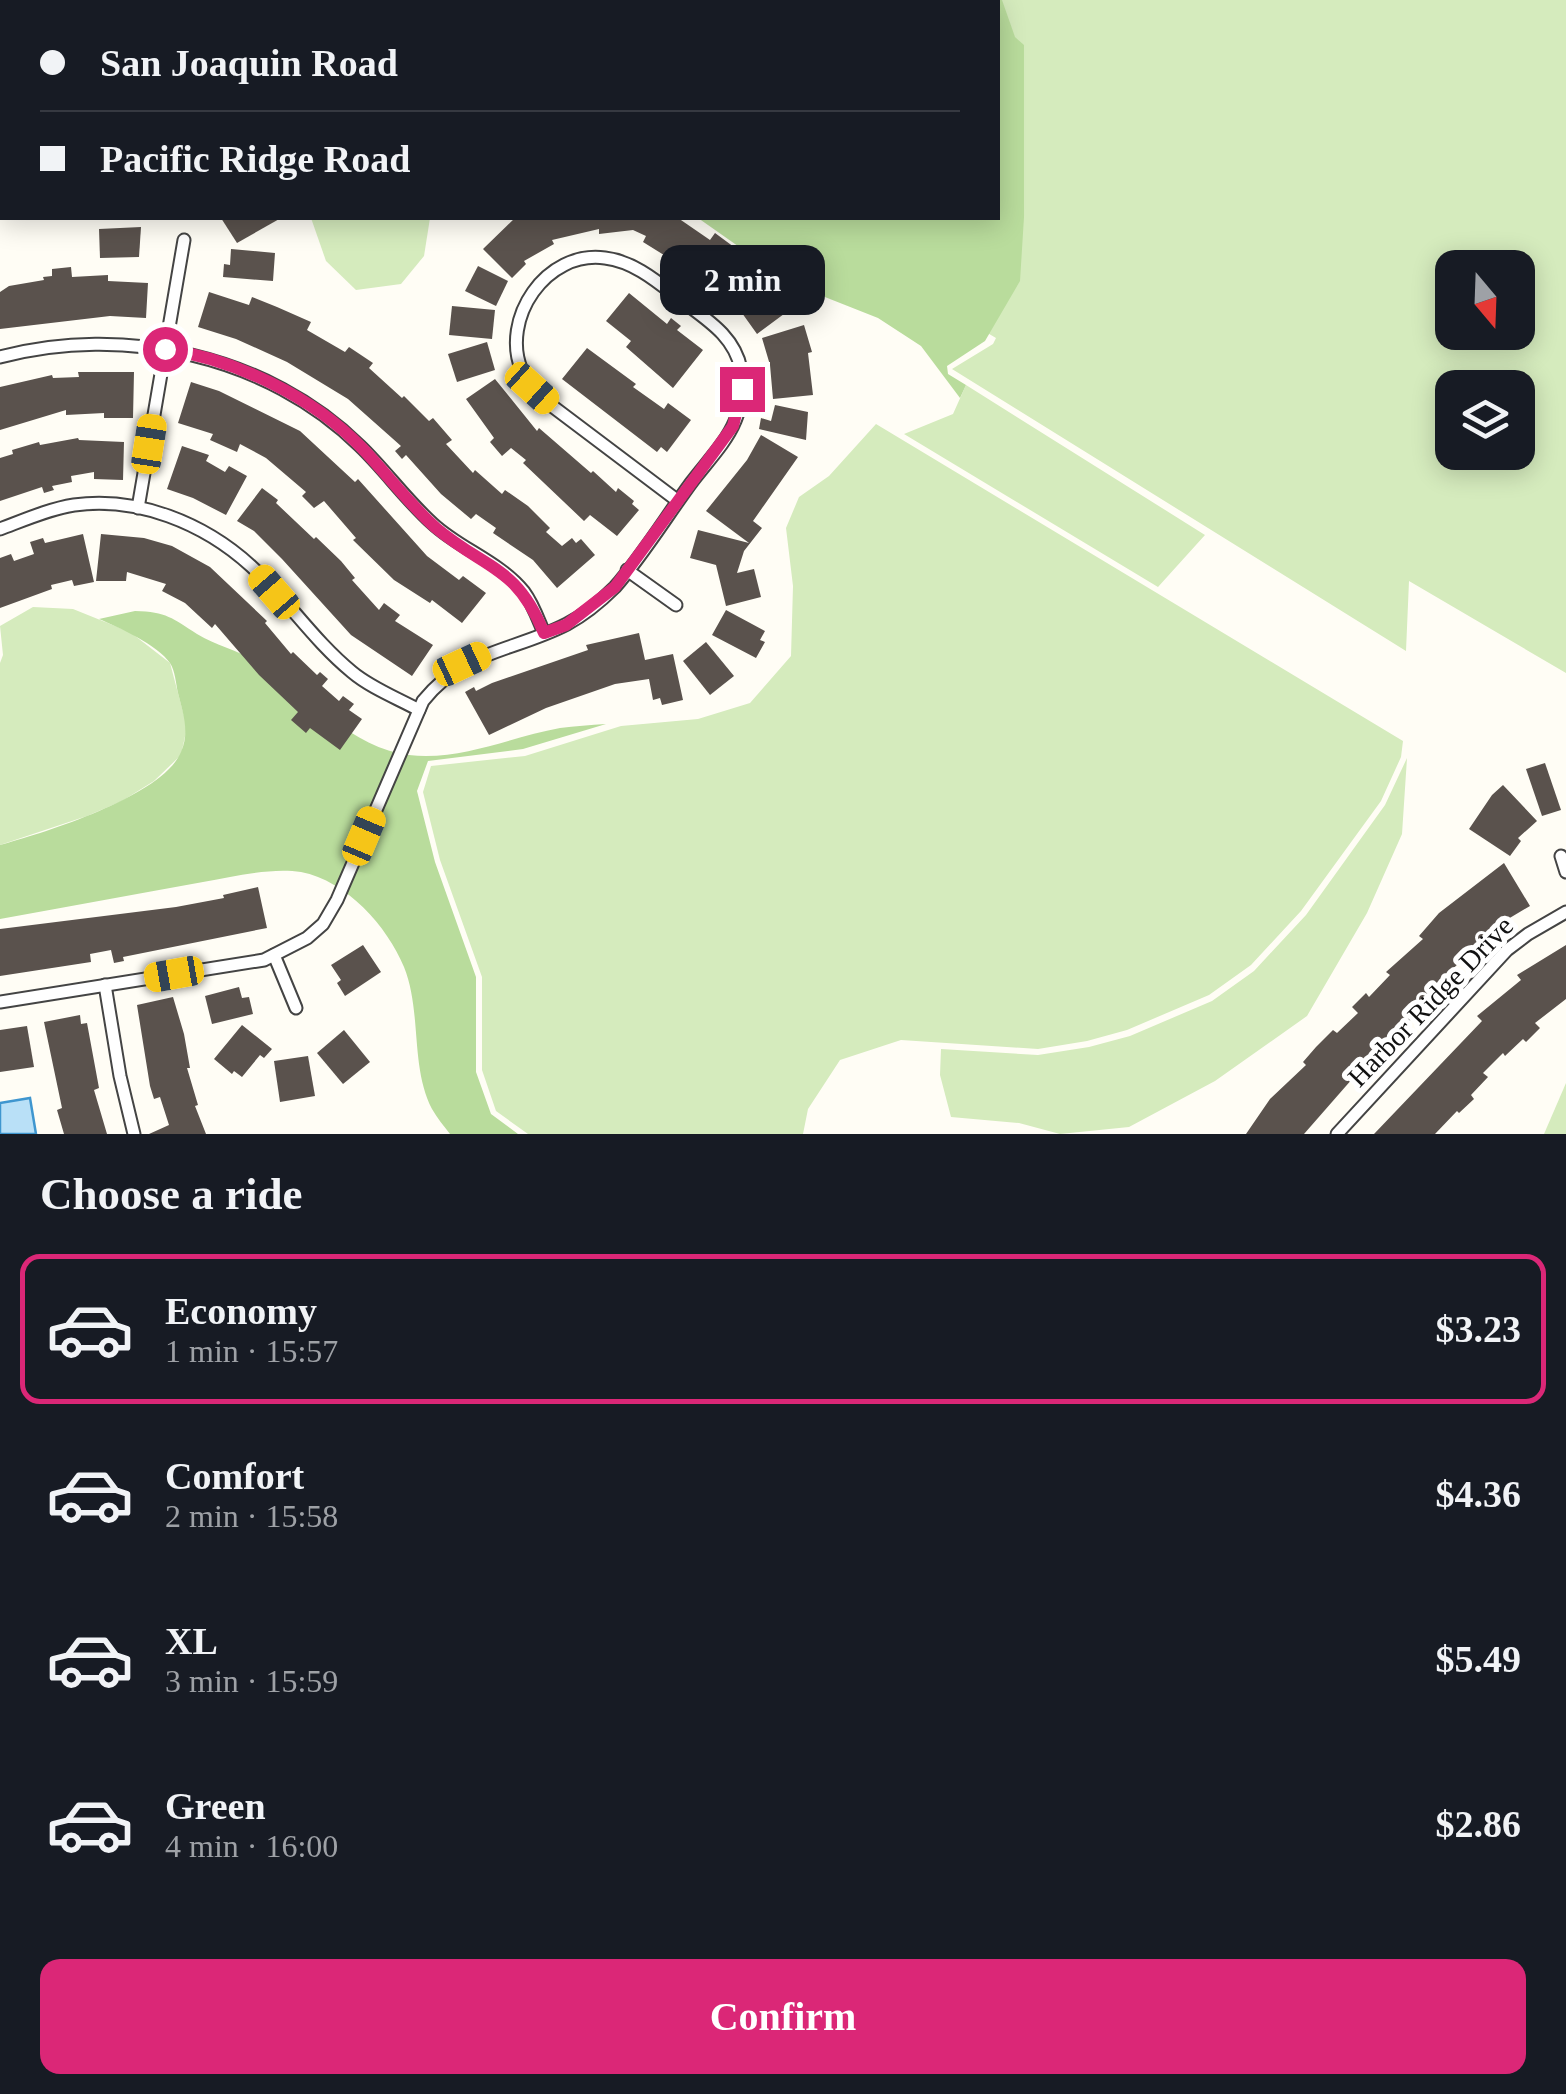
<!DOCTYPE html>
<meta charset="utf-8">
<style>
body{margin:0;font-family:"Times New Roman",serif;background:#242831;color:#f1f3f6;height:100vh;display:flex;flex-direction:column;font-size:38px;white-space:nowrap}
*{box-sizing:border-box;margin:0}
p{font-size:32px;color:#9ea1a6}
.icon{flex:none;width:55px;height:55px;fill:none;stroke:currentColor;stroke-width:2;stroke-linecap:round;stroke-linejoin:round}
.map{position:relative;height:1134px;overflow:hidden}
.drawer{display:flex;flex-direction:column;background:#171b24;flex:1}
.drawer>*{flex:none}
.guide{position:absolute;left:0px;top:0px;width:1000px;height:220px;box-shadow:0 5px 25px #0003;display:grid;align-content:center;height:220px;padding:0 40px;background:#171b24}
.needle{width:65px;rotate:161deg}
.controls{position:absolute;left:1435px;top:250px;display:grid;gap:20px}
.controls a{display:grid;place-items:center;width:100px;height:100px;border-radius:20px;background:#171b24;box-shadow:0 5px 25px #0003;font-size:50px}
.end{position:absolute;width:45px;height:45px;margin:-22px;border:12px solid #db2777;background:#fff;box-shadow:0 0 0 5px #fff}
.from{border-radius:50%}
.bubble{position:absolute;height:70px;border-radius:20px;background:#171b24;box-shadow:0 5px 25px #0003;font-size:32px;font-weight:700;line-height:70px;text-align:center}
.car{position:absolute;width:30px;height:60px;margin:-30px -15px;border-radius:12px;box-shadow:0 0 8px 2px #0007;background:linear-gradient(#f5c518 24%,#345 0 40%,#f5c518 0 76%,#345 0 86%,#f5c518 0)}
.guide b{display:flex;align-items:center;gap:35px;height:95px;font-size:38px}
.guide b+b{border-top:2px solid #363941}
.guide i{width:25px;height:25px;background:#f1f3f6}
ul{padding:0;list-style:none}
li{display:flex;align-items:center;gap:30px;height:150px;margin:0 20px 15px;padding:0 20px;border:5px solid transparent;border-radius:20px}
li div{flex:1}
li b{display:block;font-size:38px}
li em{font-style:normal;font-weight:700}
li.current{border-color:#db2777}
li>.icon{width:90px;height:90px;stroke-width:1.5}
h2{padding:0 40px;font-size:45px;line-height:120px}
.cta{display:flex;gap:20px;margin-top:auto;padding:20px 40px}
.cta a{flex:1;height:115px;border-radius:20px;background:#db2777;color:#fff;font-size:40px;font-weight:700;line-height:115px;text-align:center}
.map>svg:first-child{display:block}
.green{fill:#d5ebbd;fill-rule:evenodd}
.forest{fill:#b9dc9c}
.water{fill:#b9e0f7;stroke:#3f96cf;stroke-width:2.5}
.building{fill:#5a524d}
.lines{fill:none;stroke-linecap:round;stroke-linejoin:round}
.street-casing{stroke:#444;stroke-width:15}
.street{stroke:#fff;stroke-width:11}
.route{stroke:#db2777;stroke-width:12}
.labels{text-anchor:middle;stroke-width:10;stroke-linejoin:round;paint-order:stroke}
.street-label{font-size:28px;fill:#111;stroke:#fff}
</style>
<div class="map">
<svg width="1566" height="1134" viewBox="0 0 1566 1134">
<rect width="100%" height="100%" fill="#fffdf5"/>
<g class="green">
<path d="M332 0H1566V673L1409 581 1406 651 952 369 993 344 996 338 860 258 998 218V2H331ZM1452 268H1518V332H1452ZM1452 388H1518V452H1452Z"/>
<polygon points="311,218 430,218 424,256 401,284 356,290 326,261"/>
<polygon points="966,385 1205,535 1158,587 904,434 953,414"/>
<polygon points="876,424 1403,741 1401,757 1381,801 1301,911 1251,965 1209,995 1127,1030 1087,1041 1038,1049 901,1040 840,1060 808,1109 803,1134 528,1134 496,1111 482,1070 482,977 440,860 423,792 431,766 525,756 621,726 698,719 750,703 791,656 793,586 786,528 799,497 829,476"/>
<polygon points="33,607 73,609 130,632 170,663 187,727 181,755 154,781 122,801 87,816 0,845 0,663 3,655 0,626"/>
<polygon points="1407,758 1402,834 1367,913 1307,1016 1215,1081 1129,1127 1060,1134 1019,1123 951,1117 940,1075 941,1049 1038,1055 1089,1047 1130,1036 1212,1001 1254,971 1306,915 1385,805"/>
<polygon points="1566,1083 1566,1134 1544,1134"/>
</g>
<g class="forest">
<polygon points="561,0 1002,0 1015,37 1024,45 1024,217 1020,281 985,341 947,366 948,374 966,385 960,398 921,346 878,318 792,284 698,218 998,218 998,2 559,2"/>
<path d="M135 611C167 612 172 618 197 634 217 646 241 651 260 664 304 694 354 749 409 755 461 761 510 737 560 728 575 726 590 725 606 724L523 749 428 761 417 791 435 862 476 977V1072L491 1114 518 1134H450C444 1126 437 1118 432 1109 410 1066 422 1012 404 967 387 926 347 881 301 872 271 867 233 877 203 882 135 894 68 907 0 919V845C44 833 163 796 181 752 190 732 183 713 178 693 176 684 175 670 170 663 158 645 118 627 99 619Z"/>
</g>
<polygon class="water" points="30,1098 36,1134 0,1134 0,1103"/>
<g class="building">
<polygon points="221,218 281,218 237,243"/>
<polygon points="515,218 678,218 710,240 715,233 738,250 764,276 788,311 757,334 737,306 735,308 688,270 643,242 646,236 633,230 599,234 599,229 552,240 554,244 524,261 526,264 512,278 483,249"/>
<polygon points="141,227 139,257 100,258 99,229"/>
<polygon points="231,249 275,253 273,281 223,277 224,264 230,265"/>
<polygon points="478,266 508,281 496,306 465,291"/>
<polygon points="71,267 72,277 108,275 108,281 148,283 146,318 110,316 0,329 0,292 9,286 44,280 43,277 52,276 52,269"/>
<polygon points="209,292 249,305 252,297 277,307 311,322 307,330 345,352 349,347 373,363 369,368 402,398 404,396 429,421 433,418 452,440 446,444 473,473 475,470 502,494 505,490 528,506 550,528 546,532 562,546 572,538 576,543 581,539 595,555 557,588 533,560 493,533 496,528 476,514 471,519 441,494 406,455 402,459 395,451 401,446 348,399 287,362 236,339 198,327"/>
<polygon points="629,293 667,324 671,318 681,326 677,330 703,350 673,388 626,347 631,341 606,321"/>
<polygon points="452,306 495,310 492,339 449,335"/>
<polygon points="804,325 812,352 808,353 813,395 773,399 770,365 762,338"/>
<polygon points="487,342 495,370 457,382 448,354"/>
<polygon points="587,348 636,384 633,387 664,409 668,403 691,420 667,452 661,447 657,452 562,379"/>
<polygon points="78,372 134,372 133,418 104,418 104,413 66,415 66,410 0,430 0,387 52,375 53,378 79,377"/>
<polygon points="495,379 537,431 539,428 591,473 593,471 616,492 618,488 634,501 632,504 639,510 617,536 590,515 584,521 523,463 526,460 511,448 502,456 490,442 494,438 466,399"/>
<polygon points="191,382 219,391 300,431 355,482 358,479 427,556 459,580 463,576 486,593 462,623 432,600 430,603 394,580 353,540 356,538 324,501 314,508 302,496 306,492 266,458 240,444 237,452 210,440 213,434 178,423"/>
<polygon points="775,405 808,412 806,440 759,429 761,418 771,421"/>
<polygon points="761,435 798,457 753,521 762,528 744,551 737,573 754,569 761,597 726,606 716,565 690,558 698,530 749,543 706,511 747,460"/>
<polygon points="78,438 79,440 124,442 123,480 94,479 94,472 71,476 72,482 52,486 54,490 44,493 42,487 0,501 0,458 13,454 12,450 39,442 40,445"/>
<polygon points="182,446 209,455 206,461 225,472 229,466 247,476 226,515 193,498 167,489"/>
<polygon points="262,488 278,500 276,503 314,539 316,537 341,561 355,578 352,580 379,610 384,603 400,615 395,621 433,645 412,676 351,635 282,559 254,531 237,521"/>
<polygon points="83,534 94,582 74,586 72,580 51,585 52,589 0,608 0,558 11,554 14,561 34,554 30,542 43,538 45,543"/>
<polygon points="101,534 144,538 172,546 210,567 267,621 265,623 291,654 293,652 317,675 320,672 328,679 322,686 339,701 343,696 354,704 349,710 362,719 340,750 310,728 306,733 291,720 298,712 259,675 215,624 212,628 185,603 162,591 166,584 127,572 126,581 96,581"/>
<polygon points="726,610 765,631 760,640 765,642 756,658 712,635"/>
<polygon points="639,633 645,660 673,654 683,700 662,705 660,698 653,700 649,679 615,684 546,708 489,735 465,692 474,687 476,691 492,683 588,650 586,645"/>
<polygon points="706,642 734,676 710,695 683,661"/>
<polygon points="1545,763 1561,810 1542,816 1526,769"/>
<polygon points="1503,785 1537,821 1518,838 1521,841 1510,856 1469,829 1492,795"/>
<polygon points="1504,863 1530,906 1508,919 1467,954 1417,1008 1420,1011 1367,1062 1304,1134 1246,1134 1270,1099 1306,1065 1303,1062 1316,1047 1333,1030 1337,1033 1358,1013 1352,1007 1366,993 1369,997 1390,975 1386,972 1423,939 1419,936 1439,913"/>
<polygon points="258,887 267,928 123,957 124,961 114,963 111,950 90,954 91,962 0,976 0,929 176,907 224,898 223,895"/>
<polygon points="363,945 381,972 345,996 337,983 341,980 331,965"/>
<polygon points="1566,945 1566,999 1535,1023 1540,1028 1526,1042 1523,1039 1505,1056 1503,1053 1483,1073 1488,1077 1471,1095 1474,1099 1459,1113 1457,1111 1435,1134 1374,1134 1482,1021 1477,1016 1521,980 1517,975"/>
<polygon points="239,987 242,998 249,997 253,1014 212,1024 205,996"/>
<polygon points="173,997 184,1034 190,1068 187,1068 198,1105 195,1106 206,1134 149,1134 169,1125 160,1097 154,1099 150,1086 137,1005"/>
<polygon points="80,1015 81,1024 87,1023 99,1088 94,1090 107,1134 64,1134 57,1110 62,1108 44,1022"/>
<polygon points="242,1025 272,1049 264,1058 260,1055 242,1077 234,1071 232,1074 214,1059"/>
<polygon points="27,1026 34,1067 0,1072 0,1030"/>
<polygon points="344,1030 370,1062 343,1084 317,1053"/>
<polygon points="308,1056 315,1096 280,1102 274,1061"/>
</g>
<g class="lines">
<g class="street-casing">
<g id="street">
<path d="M0 357C123 324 268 355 360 446 386 471 406 500 433 524 460 549 500 562 524 592 533 604 538 619 544 633"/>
<polyline points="138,508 184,240"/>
<path d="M0 529C24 520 49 509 74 505 137 496 204 523 251 566 287 599 313 640 352 672 371 688 397 698 419 710"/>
<polyline points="627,570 676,605"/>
<polyline points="1561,856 1566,872"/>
<polyline points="274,955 296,1008"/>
<polyline points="105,985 120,1076 134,1134"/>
<path d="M0 1002 264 960 307 938 323 924 337 900 423 701C465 649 513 652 567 624 584 615 602 600 615 587 643 555 666 517 691 483 706 463 726 443 735 421 742 405 744 386 741 369 735 339 712 323 689 306 663 287 638 262 605 258 546 250 500 319 522 371 528 386 541 396 552 406L678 501"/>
<polyline points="1337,1134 1507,950 1528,934 1566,912"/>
</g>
</g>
<use href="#street" class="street"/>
</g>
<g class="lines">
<path class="route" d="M165 349C235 359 313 397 362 448 387 474 409 504 436 528 486 570 516 565 544 633L566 625 615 587 733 426 742 389"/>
</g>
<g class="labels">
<g class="street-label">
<text transform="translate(1430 1001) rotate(-46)" y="10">Harbor Ridge Drive</text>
</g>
</g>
</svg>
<div class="controls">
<a><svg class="needle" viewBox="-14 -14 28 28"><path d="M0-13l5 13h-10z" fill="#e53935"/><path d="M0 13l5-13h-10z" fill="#9ea1a6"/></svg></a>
<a><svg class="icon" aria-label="layers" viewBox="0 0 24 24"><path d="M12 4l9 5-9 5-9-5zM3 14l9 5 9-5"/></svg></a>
</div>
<i class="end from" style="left:165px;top:349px"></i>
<i class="end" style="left:742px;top:389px"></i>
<div class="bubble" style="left:660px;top:245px;width:165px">2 min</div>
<i class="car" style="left:532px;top:388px;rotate:132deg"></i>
<i class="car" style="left:149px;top:444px;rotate:9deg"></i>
<i class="car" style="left:274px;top:592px;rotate:319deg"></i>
<i class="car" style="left:462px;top:664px;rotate:65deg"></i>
<i class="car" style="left:364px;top:836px;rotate:23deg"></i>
<i class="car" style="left:174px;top:974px;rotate:260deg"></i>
<div class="guide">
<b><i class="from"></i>San Joaquin Road</b>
<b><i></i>Pacific Ridge Road</b>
</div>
</div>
<section class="drawer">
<h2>Choose a ride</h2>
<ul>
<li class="current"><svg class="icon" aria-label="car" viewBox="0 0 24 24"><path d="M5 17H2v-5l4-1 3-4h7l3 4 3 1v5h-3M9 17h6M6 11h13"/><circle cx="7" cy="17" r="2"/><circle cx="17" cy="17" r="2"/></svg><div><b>Economy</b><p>1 min · 15:57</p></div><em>$3.23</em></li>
<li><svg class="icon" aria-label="car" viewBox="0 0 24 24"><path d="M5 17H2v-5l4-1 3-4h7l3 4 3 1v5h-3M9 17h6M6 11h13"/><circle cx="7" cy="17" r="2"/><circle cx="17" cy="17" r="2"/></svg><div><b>Comfort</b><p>2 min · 15:58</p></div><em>$4.36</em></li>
<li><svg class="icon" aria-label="car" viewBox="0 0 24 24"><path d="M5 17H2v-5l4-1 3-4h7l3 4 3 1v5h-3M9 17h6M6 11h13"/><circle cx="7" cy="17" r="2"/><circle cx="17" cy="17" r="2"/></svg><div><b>XL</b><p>3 min · 15:59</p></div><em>$5.49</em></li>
<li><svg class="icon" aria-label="car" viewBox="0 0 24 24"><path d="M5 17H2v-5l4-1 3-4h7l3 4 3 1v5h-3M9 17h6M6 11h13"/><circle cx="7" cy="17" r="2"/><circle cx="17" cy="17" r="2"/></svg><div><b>Green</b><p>4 min · 16:00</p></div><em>$2.86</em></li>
</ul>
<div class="cta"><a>Confirm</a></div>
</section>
